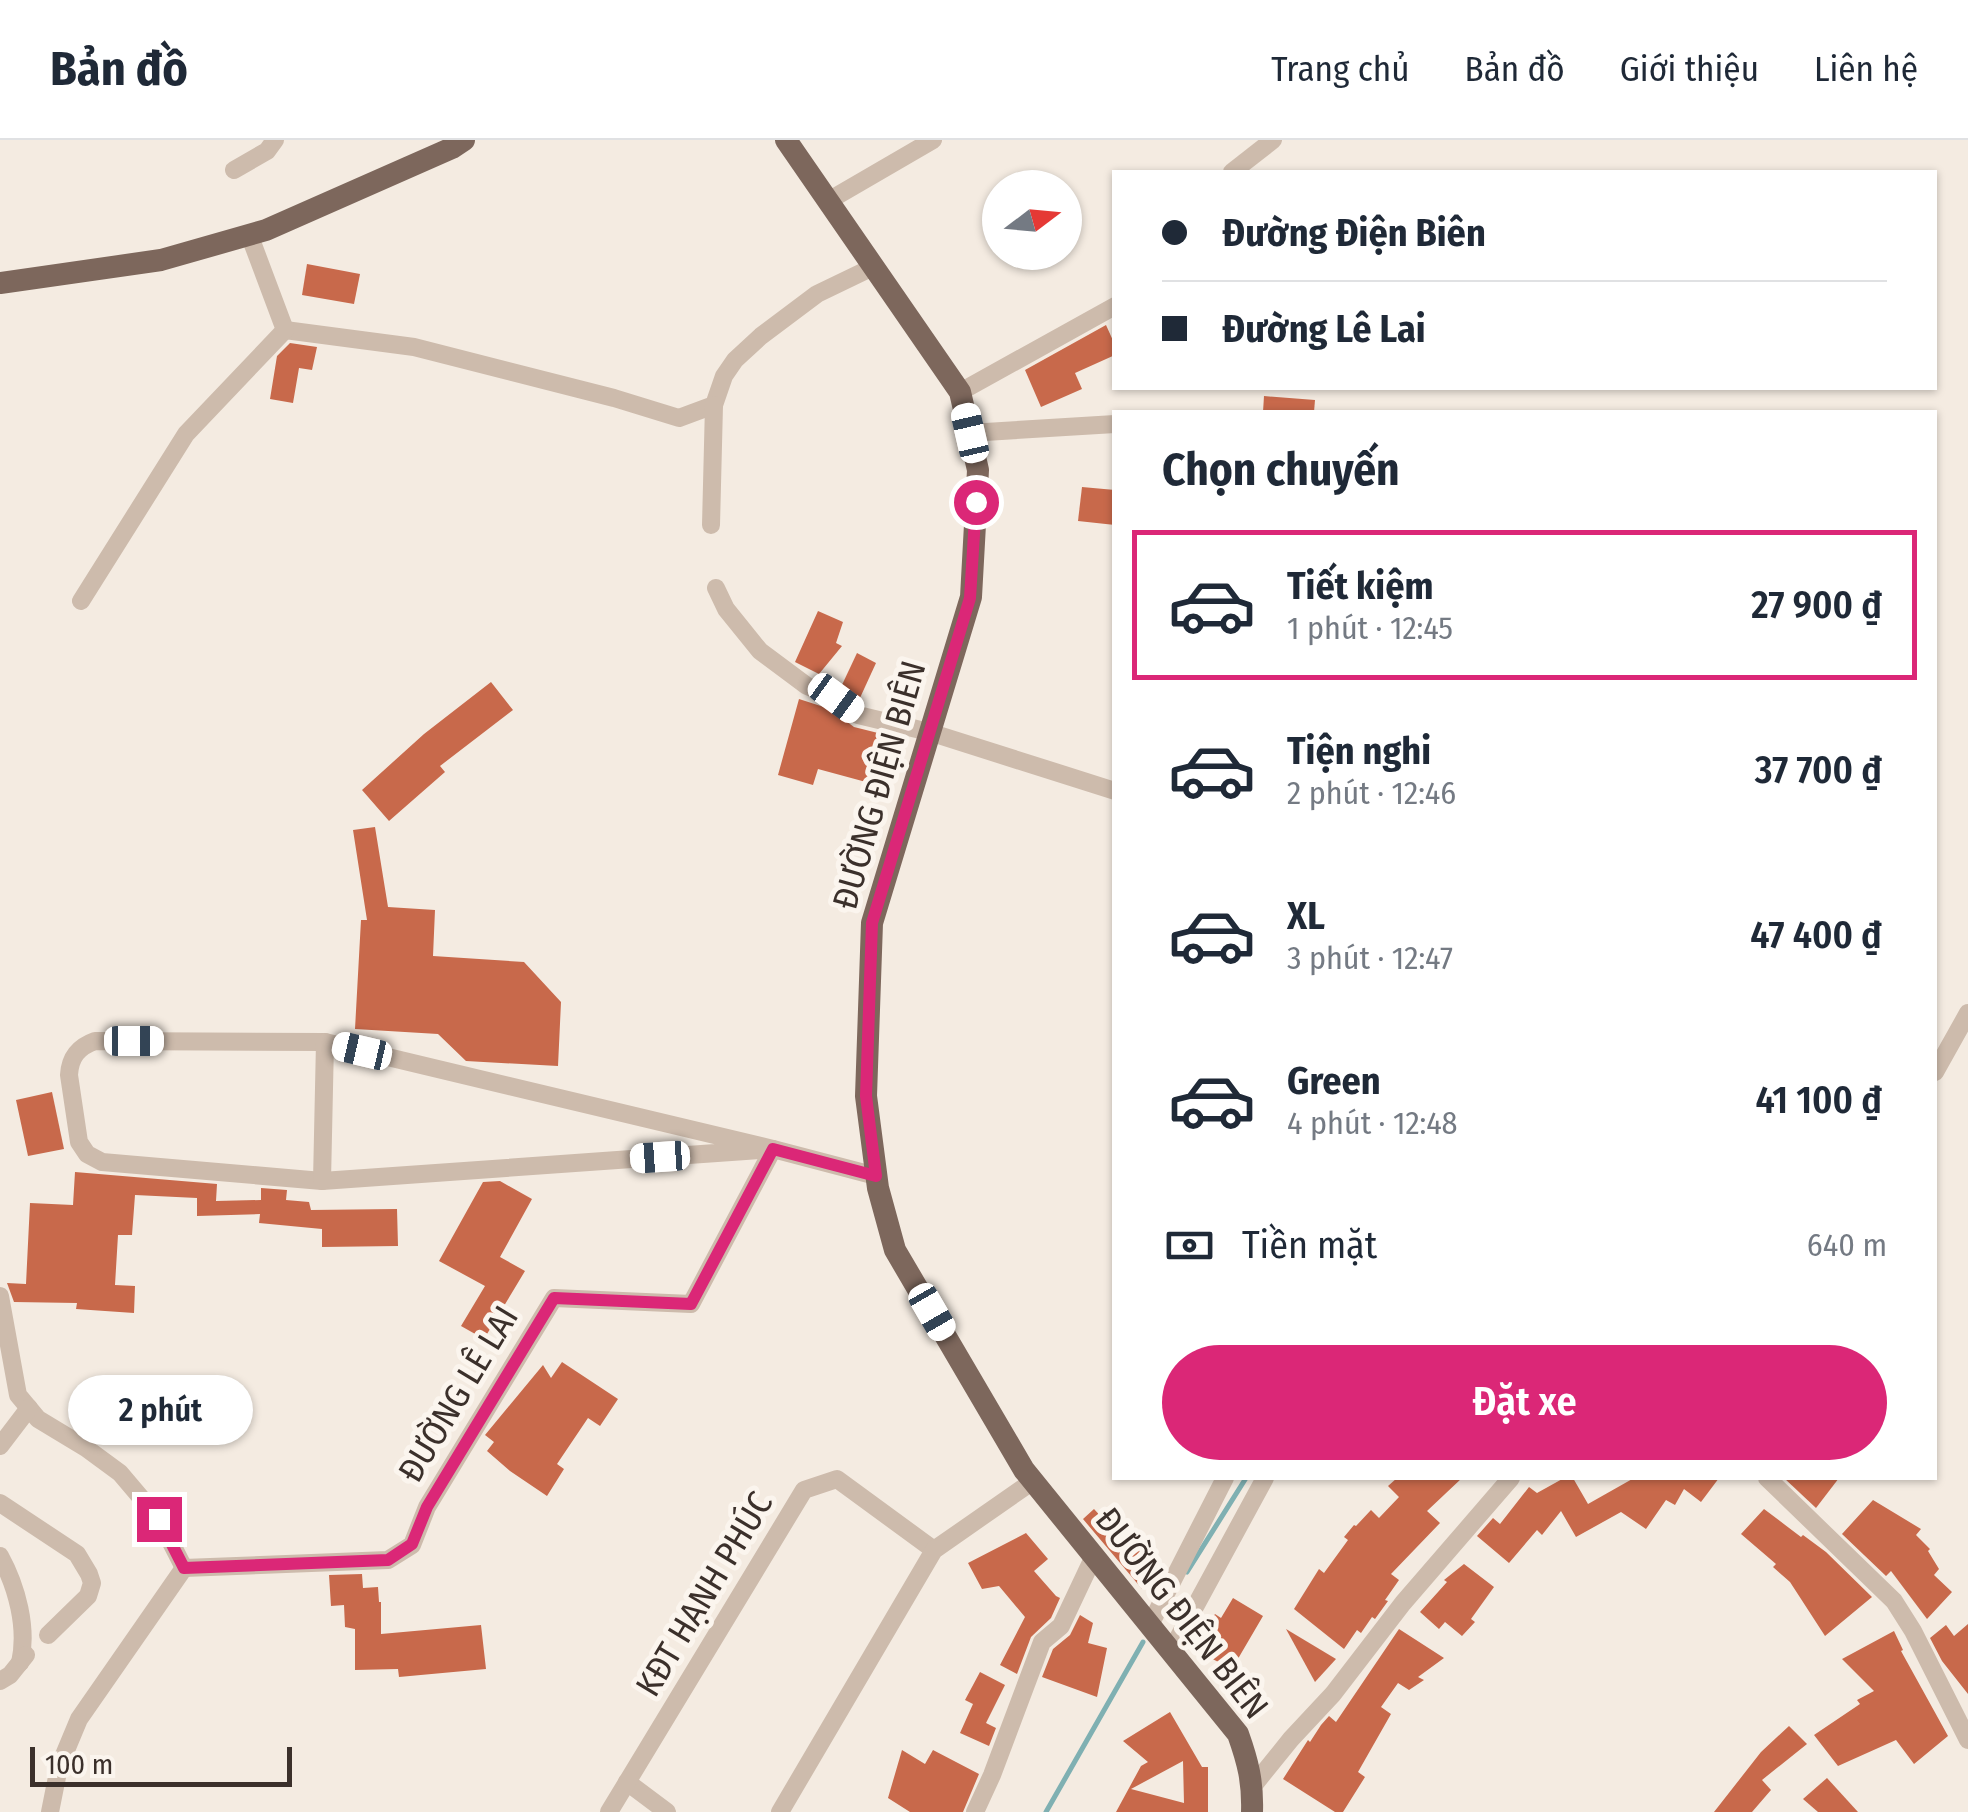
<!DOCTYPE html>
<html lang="vi">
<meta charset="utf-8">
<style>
body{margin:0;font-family:"Fira Sans Condensed",sans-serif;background:#f2f2f3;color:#1f2937;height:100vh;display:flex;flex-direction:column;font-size:38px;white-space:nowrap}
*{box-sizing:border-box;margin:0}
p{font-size:32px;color:#747a83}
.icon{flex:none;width:55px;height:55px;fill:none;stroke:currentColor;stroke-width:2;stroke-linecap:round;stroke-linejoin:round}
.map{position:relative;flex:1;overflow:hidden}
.panel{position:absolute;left:1112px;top:270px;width:825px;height:1070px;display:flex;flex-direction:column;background:#fff;border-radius:0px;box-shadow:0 2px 8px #0004}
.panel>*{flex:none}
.banner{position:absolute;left:1112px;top:30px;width:825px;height:220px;border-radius:0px;box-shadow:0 2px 8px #0004;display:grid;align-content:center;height:220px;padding:0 50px;background:#fff}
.needle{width:65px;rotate:74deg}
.controls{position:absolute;left:982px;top:30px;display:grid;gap:20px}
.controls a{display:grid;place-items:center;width:100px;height:100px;border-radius:50%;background:#fff;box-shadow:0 2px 8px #0004;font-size:50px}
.scale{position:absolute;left:30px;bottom:25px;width:262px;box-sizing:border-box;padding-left:10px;border:5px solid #3b302b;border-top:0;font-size:28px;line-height:35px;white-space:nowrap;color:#3b302b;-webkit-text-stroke:8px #fbf5ee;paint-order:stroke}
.end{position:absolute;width:45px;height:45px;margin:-22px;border:12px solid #db2777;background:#fff;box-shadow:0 0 0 5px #fff}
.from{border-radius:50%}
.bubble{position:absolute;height:70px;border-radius:35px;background:#fff;box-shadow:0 2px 8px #0004;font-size:32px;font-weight:600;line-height:70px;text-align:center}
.car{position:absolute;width:30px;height:60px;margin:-30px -15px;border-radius:12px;box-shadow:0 0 8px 2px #0007;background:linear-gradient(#fff 24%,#345 0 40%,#fff 0 76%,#345 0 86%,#fff 0)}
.banner b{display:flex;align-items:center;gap:35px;height:95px;font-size:38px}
.banner b+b{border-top:2px solid #e0e1e3}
.banner i{width:25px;height:25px;background:#1f2937}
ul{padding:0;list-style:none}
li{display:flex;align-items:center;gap:30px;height:150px;margin:0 20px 15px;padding:0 30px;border:5px solid transparent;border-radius:0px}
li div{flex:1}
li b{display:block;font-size:38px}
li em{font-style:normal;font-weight:600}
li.current{border-color:#db2777}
li>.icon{width:90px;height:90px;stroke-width:1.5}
h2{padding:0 50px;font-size:45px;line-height:120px}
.pay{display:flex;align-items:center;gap:25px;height:110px;padding:0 50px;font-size:38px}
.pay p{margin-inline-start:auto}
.action{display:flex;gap:20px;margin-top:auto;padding:20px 50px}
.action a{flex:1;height:115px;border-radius:60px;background:#db2777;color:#fff;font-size:40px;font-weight:600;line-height:115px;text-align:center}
header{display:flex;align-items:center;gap:60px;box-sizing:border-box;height:140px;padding:0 50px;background:#fff;border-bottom:2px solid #e0e1e3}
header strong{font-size:48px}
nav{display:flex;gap:55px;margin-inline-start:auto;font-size:35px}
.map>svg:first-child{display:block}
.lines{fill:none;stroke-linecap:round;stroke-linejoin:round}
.stream{stroke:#7fb0b2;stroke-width:5}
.building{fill:#c8694b;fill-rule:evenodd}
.minor{stroke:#cdbbac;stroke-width:18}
.major{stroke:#7d675c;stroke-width:22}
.route{stroke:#db2777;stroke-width:12}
.labels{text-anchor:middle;stroke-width:10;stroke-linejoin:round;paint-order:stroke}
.street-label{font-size:35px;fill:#3b302b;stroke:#fbf5ee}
</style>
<header>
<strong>Bản đồ</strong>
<nav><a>Trang chủ</a><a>Bản đồ</a><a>Giới thiệu</a><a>Liên hệ</a></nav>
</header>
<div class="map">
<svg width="1968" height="1672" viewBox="0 0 1968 1672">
<rect width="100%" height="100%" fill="#f4ebe1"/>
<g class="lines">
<g class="stream">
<polyline points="1187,1432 1246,1338"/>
<polyline points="1046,1672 1143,1502"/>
</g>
</g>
<g class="building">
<polygon points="307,124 360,134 354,164 302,155"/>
<polygon points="1106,185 1115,205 1115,215 1075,233 1082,249 1041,267 1025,230"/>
<polygon points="290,203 317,207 312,230 299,228 293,263 270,259 277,216"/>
<polygon points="1264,256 1315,260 1314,272 1263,272"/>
<polygon points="1082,347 1115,350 1115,385 1078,381"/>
<polygon points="818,471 843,482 836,503 842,506 819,534 795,522"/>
<polygon points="857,513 876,523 859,560 841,547"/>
<polygon points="491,542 513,570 440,626 445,632 389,681 362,650 424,594"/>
<polygon points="799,559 830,569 854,587 890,596 877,645 818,629 813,645 778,635"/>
<polygon points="375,687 388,767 435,770 433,816 524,822 561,862 558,926 466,921 438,894 355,889 361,780 367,780 353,690"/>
<polygon points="52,952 64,1009 28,1016 16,960"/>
<polygon points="75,1032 217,1044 216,1061 261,1060 261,1048 287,1050 286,1060 309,1062 311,1070 397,1069 398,1106 322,1107 322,1089 259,1083 260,1074 197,1076 197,1058 135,1055 132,1095 118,1095 115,1145 135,1146 134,1173 76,1169 77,1163 14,1162 7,1143 26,1144 30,1063 73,1065"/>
<polygon points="500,1041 532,1059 500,1117 525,1131 484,1199 461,1186 485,1146 439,1121 483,1042"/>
<polygon points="562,1222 618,1259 600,1286 588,1278 557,1324 564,1329 547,1356 510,1331 487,1311 494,1302 485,1295 543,1225 551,1238"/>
<polygon points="1397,1338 1462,1338 1427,1371 1440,1383 1391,1434 1399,1440 1385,1460 1388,1461 1375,1479 1372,1477 1361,1493 1357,1490 1344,1509 1294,1469 1319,1429 1324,1433 1348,1400 1344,1397 1354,1385 1356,1386 1371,1370 1379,1378 1399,1357 1388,1346"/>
<polygon points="1564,1338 1573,1338 1588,1364 1634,1338 1719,1338 1701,1362 1684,1349 1675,1365 1666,1360 1646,1389 1621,1372 1576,1397 1561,1371 1542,1395 1537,1390 1509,1423 1477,1396 1493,1378 1500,1384 1529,1347 1537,1353"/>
<polygon points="1784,1338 1839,1338 1816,1368"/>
<polygon points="1873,1360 1921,1389 1916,1395 1930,1409 1928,1411 1939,1429 1934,1435 1952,1452 1927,1479 1891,1431 1886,1436 1842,1394"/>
<polygon points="1094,1369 1123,1401 1129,1395 1142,1410 1140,1412 1159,1435 1142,1449 1083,1379"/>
<polygon points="1764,1369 1801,1397 1803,1395 1826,1412 1872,1457 1825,1496 1790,1442 1773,1427 1776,1424 1741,1394"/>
<polygon points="1026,1393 1048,1419 1034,1431 1056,1456 1060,1458 1051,1478 1031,1497 1017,1534 1000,1525 1025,1477 999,1446 982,1449 968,1423"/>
<polygon points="1464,1424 1494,1447 1471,1479 1475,1482 1462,1496 1445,1482 1439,1489 1420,1472 1447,1442 1444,1440"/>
<polygon points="362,1434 363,1448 378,1447 379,1462 381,1462 381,1494 481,1485 486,1529 399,1537 398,1529 355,1530 355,1489 345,1487 344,1465 331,1466 329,1435"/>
<polygon points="1233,1458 1263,1476 1232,1529 1193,1509 1215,1474 1221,1478"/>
<polygon points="1080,1475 1093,1483 1088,1503 1107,1508 1097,1557 1042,1537 1053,1509 1070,1495"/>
<polygon points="1968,1484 1968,1554 1942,1521 1930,1498 1946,1485 1954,1496"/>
<polygon points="1286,1489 1336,1519 1315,1542"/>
<polygon points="1399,1489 1444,1518 1418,1537 1424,1540 1409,1550 1398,1543 1381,1567 1391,1574 1358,1632 1365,1637 1343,1672 1335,1672 1283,1639 1308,1600 1310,1602 1321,1585 1329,1576 1336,1582"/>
<polygon points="1894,1491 1903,1510 1901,1511 1948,1596 1914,1624 1896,1600 1838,1626 1814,1595 1860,1564 1857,1560 1874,1551 1842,1519"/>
<polygon points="980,1532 1005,1545 986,1583 996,1588 989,1606 960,1593 973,1564 965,1560"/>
<path d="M1170 1572 1202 1627H1208V1672H1116L1141 1626 1148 1622 1123 1601ZM1183 1621 1184 1663 1131 1649Z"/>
<polygon points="1789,1586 1807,1604 1762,1640 1771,1650 1752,1672 1714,1672 1761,1612"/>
<polygon points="902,1610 925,1624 933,1610 979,1634 963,1672 910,1672 888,1658"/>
<polygon points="1827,1638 1858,1672 1818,1672 1803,1659"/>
</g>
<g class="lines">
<g class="minor">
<polyline points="234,30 267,11 275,0"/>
<polyline points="1232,32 1273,0"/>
<polyline points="828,61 933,0"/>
<polyline points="285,190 414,207 614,258 679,278 714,265 724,236 735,220 761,196 817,154 873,127"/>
<polyline points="960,252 1115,166"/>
<polyline points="969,293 1115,284"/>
<polyline points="711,385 714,265"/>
<polyline points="716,448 726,469 760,511 807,546 836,558 858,575 929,592 1115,651"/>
<polyline points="81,461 186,294 285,190 249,94"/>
<path d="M95 901 325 902 773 1009 322 1041 102 1022 87 1014 79 1002 69 935C70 917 78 907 95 901Z"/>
<polyline points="1935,932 1968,873"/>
<polyline points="322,1041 325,902"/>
<polyline points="0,1156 18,1255 38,1279 86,1308 120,1333 159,1379 184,1428 388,1420 412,1405 427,1367 554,1158 691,1164 773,1009 876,1036"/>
<polyline points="0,1306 29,1268"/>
<polyline points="1767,1338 1894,1461 1913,1491 1968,1600"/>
<polyline points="0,1363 77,1414 89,1434 92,1443 88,1456 48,1495"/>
<path d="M0 1416C17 1447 28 1488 20 1523"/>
<polyline points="1150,1485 1225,1338"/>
<polyline points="1171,1511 1265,1338"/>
<polyline points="0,1541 10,1535 26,1515"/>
<polyline points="627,1642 667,1672"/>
<polyline points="1253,1646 1291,1599 1333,1554 1403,1463 1511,1338"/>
<polyline points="50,1672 59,1627 79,1579 184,1428"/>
<polyline points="609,1672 804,1350 837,1339 934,1410"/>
<polyline points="780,1672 934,1410 1033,1341"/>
<polyline points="975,1672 992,1635 1042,1502 1061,1486 1094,1416"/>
</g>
<g class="major">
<path d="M786 0 960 252 978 330 971 457 872 783 866 956 878 1048 895 1110 1024 1330 1238 1594C1248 1622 1253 1642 1252 1672"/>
<polyline points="0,143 161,120 266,90 452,8 464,0"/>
</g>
</g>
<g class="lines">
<polyline class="route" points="159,1379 184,1428 388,1420 412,1404 427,1367 554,1158 691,1164 773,1009 876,1036 866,956 872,783 970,458 976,362"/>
</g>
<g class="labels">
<g class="street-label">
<text transform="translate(879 645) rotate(-74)" y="12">ĐƯỜNG ĐIỆN BIÊN</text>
<text transform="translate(458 1254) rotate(-59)" y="12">ĐƯỜNG LÊ LAI</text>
<text transform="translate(704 1454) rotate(-59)" y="12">KĐT HẠNH PHÚC</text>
<text transform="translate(1182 1473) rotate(52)" y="12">ĐƯỜNG ĐIỆN BIÊN</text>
</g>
</g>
</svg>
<div class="controls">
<a><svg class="needle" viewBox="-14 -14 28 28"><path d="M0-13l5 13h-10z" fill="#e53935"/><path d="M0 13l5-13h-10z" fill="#747a83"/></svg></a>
</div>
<div class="scale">100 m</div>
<i class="end from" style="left:976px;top:362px"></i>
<i class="end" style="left:159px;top:1379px"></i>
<div class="bubble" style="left:68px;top:1235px;width:185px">2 phút</div>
<i class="car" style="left:970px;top:293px;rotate:347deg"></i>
<i class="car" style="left:836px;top:558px;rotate:126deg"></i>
<i class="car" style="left:134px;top:901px;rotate:90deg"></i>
<i class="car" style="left:362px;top:911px;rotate:283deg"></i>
<i class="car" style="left:660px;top:1017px;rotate:266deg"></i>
<i class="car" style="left:932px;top:1172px;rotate:150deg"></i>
<div class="banner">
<b><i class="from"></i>Đường Điện Biên</b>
<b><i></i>Đường Lê Lai</b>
</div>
<section class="panel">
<h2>Chọn chuyến</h2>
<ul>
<li class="current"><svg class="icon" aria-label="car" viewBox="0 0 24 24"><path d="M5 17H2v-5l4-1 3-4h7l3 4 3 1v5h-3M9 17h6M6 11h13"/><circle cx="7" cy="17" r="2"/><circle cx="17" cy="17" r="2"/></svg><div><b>Tiết kiệm</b><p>1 phút · 12:45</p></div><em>27 900 ₫</em></li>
<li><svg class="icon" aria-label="car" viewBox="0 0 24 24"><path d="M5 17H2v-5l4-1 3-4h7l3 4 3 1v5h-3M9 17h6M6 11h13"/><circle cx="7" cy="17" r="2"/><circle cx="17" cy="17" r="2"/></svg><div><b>Tiện nghi</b><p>2 phút · 12:46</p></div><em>37 700 ₫</em></li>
<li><svg class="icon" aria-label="car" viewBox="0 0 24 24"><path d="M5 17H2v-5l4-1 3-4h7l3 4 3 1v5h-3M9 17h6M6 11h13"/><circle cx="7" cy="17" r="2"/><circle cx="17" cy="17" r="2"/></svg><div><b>XL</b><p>3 phút · 12:47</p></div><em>47 400 ₫</em></li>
<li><svg class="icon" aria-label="car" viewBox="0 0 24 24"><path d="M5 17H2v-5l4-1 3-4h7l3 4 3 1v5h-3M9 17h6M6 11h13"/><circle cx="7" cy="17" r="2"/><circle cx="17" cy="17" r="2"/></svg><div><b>Green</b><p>4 phút · 12:48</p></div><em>41 100 ₫</em></li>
</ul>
<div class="pay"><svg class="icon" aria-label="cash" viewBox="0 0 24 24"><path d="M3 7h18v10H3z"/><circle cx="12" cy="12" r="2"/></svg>Tiền mặt<p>640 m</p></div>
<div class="action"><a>Đặt xe</a></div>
</section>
</div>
